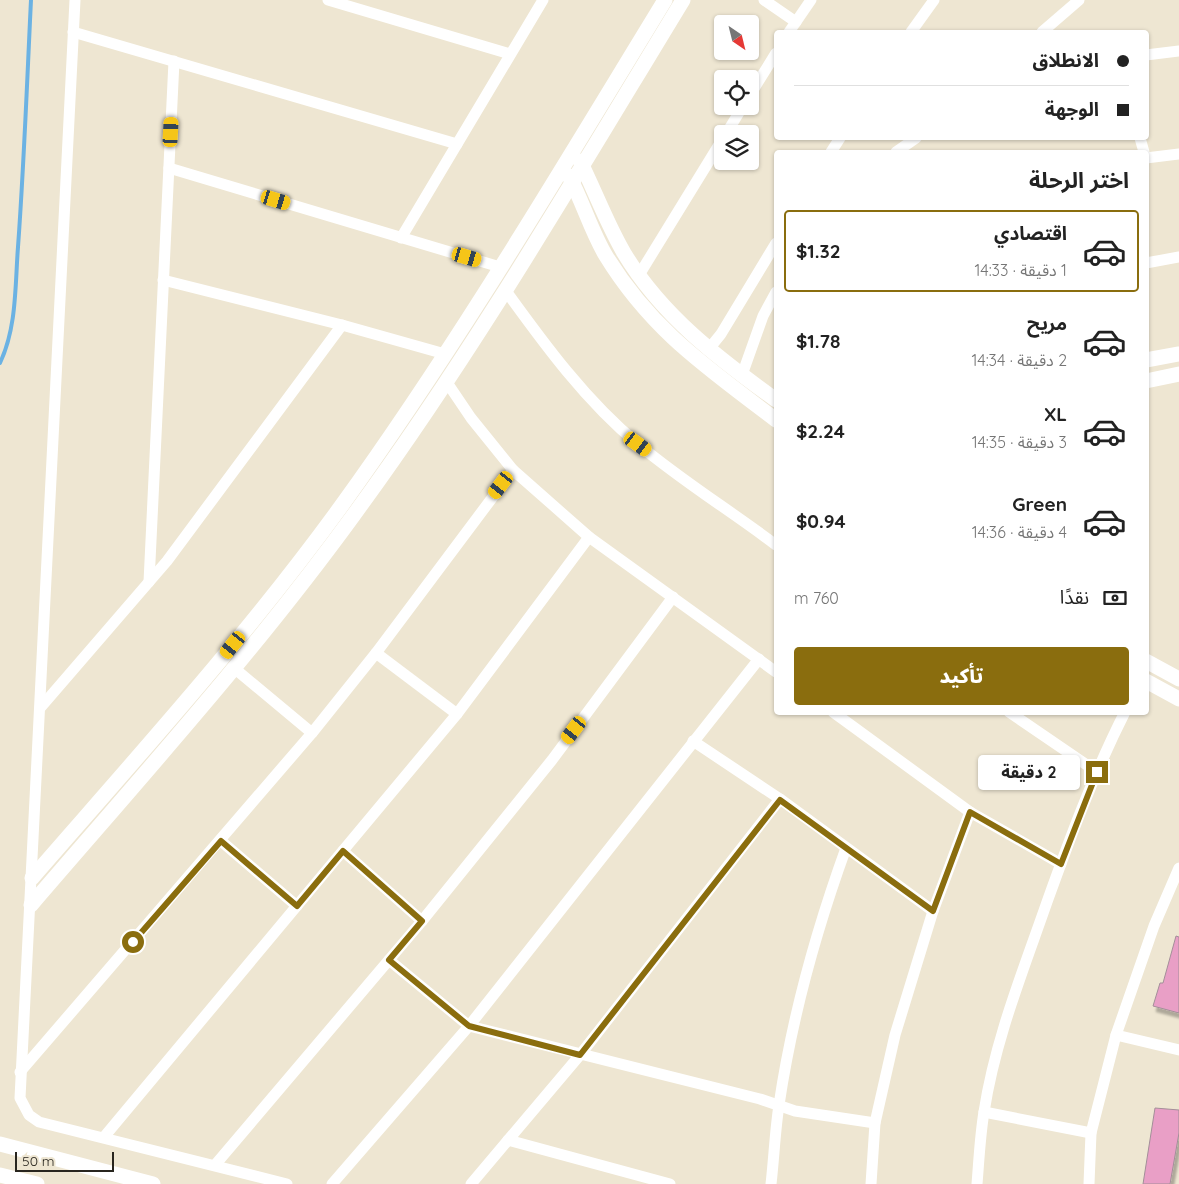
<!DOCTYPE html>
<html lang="ar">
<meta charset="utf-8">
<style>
body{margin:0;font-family:Quicksand,"Noto Sans Arabic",sans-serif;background:#f6f6f6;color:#222;direction:rtl;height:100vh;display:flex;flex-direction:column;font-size:19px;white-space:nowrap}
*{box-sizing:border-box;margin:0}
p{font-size:16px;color:#767676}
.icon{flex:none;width:28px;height:28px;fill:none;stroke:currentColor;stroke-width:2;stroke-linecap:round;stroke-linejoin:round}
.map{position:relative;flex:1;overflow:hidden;direction:ltr}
.sheet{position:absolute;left:774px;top:150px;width:375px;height:565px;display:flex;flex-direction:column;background:#fff;border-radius:5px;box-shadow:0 1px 4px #0004;direction:rtl}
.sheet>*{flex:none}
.banner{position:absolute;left:774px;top:30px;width:375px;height:110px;border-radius:5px;box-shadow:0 1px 4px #0004;direction:rtl;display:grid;align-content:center;height:110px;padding:0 20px;background:#fff}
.needle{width:32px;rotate:145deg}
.buttons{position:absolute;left:714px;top:15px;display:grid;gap:10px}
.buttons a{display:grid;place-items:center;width:45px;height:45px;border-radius:5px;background:#fff;box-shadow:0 1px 4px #0004;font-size:25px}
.scale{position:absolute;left:15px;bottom:12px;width:99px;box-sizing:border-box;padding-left:5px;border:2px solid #28251e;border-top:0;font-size:14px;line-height:18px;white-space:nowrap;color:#28251e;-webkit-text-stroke:4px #eee6d2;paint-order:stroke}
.end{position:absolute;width:22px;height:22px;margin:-11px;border:6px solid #8a6d0e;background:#fff;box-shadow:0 0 0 2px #fff}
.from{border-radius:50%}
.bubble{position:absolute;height:35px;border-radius:5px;background:#fff;box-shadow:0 1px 4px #0004;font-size:16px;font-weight:800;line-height:35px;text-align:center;direction:rtl}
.car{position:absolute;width:15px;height:30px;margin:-15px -8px;border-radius:6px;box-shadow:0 0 4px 1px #0007;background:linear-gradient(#f5c518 24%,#345 0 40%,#f5c518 0 76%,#345 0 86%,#f5c518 0)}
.banner b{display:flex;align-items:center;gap:18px;height:48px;font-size:19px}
.banner b+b{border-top:1px solid #e0e0e0}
.banner i{width:12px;height:12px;background:#222}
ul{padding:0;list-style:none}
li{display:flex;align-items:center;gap:15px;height:82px;margin:0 10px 8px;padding:0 10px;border:2px solid transparent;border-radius:5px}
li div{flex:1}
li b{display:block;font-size:19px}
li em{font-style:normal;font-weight:800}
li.current{border-color:#8a6d0e}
li>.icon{width:45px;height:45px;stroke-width:1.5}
h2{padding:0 20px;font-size:22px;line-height:60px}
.pay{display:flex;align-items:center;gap:12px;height:55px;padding:0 20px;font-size:19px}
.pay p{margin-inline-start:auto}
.cta{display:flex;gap:10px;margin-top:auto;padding:10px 20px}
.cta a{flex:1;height:58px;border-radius:5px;background:#8a6d0e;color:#fff;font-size:20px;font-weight:800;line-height:58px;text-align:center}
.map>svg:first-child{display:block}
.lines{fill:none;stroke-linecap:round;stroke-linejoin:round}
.stream{stroke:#6bb2e3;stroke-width:4}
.building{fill:#e99fc6;stroke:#a38f99;filter:url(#shadow)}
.minor{stroke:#fff;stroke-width:11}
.tertiary{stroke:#fff;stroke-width:15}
.route{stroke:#8a6d0e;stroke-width:6}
</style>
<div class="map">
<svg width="1179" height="1184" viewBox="0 0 1179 1184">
<defs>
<filter id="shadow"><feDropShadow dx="3" dy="5.5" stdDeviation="1" flood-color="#0004"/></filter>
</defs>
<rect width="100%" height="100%" fill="#eee6d2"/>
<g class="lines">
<path class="stream" d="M0 363C17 327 15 285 18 247 24 165 27 82 31 0"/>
</g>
<g class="building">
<polygon points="1176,936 1179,937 1179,1013 1153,1006 1160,983 1163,983"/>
<polygon points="1155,1108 1179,1110 1179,1133 1170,1184 1143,1184"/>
</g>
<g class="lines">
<g class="minor">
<polyline points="75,0 20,1098 29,1115 39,1122 287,1184"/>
<polyline points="328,0 510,54"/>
<polyline points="764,0 796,22"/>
<polyline points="73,32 457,144"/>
<polyline points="789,32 811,0"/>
<polyline points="911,32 934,0"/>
<polyline points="1042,32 1079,0"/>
<polyline points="1146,55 1179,51"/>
<polyline points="750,95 776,53"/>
<polyline points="726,134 743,106"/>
<polyline points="1140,138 1144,152"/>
<polyline points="831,152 840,138"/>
<polyline points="896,152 916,138"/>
<polyline points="1146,158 1179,154"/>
<polyline points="169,168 500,267"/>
<polyline points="401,238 543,0"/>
<polyline points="1146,263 1179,257"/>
<polyline points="639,275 722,140"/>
<polyline points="163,280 342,325 445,354"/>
<path d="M506 291C545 345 586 401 638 444 682 481 731 511 776 545"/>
<polyline points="708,350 721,334 776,243"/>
<polyline points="742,375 763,316 776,292"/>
<polyline points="446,381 471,418 513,470 589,537 776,672"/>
<polyline points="149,582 174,61"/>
<polyline points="376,653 457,714"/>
<polyline points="234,668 312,733"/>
<polyline points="41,707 167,561 342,325"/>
<polyline points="833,712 970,812 1061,864"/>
<polyline points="1009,712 1097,772"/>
<polyline points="693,741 780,799 933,911"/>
<polyline points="221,841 297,906"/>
<polyline points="343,851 422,921"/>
<polyline points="389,960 469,1026 760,1099 795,1111 875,1123"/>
<polyline points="1116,1035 1179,1050"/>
<polyline points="20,1072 312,733 376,653 513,470"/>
<polyline points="984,1112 1091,1133"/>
<polyline points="104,1137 457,714 589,537"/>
<polyline points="508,1140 670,1184"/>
<polyline points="215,1165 422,921 552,760 673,597"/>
<polyline points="332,1184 469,1026 759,659"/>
<polyline points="471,1184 580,1055 780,799"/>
<path d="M771 1184C774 1158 775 1131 779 1105 792 1017 816 931 846 848"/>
<polyline points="871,1184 875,1123 895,1035 933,911 970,812"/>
<path d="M977 1184C979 1160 980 1136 984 1112 995 1040 1023 971 1047 902 1070 838 1094 773 1125 712"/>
<polyline points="1089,1184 1091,1133 1116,1035 1154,926 1179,868"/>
</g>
<g class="tertiary">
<path d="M580 161C595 191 607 224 624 253 661 315 719 359 776 400"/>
<path d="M569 176C583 202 591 231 606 256 652 331 708 368 776 420"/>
<polyline points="1146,360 1179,354"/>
<polyline points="1146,381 1179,374"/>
<polyline points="1146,661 1179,679"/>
<polyline points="1146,681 1179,699"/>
<path d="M32 878C138 756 247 636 342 505 459 343 561 170 665 0"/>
<path d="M31 905C141 777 254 652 353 516 474 351 577 174 683 0"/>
<polyline points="0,1144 153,1184"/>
<polyline points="0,1175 37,1184"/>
</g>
</g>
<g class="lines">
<polyline class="route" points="133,942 221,841 297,906 343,851 422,921 389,960 469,1026 580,1055 780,800 933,911 970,812 1061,864 1097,772"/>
</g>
</svg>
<div class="buttons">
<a><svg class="needle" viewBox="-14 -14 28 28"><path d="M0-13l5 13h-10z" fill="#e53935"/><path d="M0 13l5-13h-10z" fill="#767676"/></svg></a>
<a><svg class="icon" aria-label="locate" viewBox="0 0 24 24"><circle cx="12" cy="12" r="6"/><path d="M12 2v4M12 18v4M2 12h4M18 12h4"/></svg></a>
<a><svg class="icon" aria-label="layers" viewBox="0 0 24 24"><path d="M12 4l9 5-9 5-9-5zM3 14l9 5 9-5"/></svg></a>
</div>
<div class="scale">50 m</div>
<i class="end from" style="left:133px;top:942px"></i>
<i class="end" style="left:1097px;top:772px"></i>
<div class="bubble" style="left:978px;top:755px;width:102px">2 دقيقة</div>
<i class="car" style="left:171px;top:132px;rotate:3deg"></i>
<i class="car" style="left:276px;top:200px;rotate:107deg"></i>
<i class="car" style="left:467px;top:257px;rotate:106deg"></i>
<i class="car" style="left:638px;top:444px;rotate:126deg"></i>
<i class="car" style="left:501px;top:485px;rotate:217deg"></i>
<i class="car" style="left:233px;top:645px;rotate:219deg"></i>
<i class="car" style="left:574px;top:730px;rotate:217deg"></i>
<div class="banner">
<b><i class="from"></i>الانطلاق</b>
<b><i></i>الوجهة</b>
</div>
<section class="sheet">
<h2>اختر الرحلة</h2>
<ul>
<li class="current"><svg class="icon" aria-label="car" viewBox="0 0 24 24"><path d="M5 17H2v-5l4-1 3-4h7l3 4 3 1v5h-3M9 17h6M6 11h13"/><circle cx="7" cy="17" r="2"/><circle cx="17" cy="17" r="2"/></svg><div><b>اقتصادي</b><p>1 دقيقة · 14:33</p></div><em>$1.32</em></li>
<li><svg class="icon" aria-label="car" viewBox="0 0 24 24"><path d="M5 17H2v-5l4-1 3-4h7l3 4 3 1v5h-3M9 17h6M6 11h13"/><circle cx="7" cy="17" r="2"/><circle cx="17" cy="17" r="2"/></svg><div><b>مريح</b><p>2 دقيقة · 14:34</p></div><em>$1.78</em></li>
<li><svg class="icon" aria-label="car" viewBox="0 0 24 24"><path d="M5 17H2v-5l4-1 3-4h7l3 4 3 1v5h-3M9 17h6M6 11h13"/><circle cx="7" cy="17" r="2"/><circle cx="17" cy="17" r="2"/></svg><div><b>XL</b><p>3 دقيقة · 14:35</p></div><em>$2.24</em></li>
<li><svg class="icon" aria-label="car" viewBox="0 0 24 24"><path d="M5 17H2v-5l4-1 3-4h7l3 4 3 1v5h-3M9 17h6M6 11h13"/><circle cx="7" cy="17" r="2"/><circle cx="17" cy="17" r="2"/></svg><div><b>Green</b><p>4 دقيقة · 14:36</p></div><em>$0.94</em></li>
</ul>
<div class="pay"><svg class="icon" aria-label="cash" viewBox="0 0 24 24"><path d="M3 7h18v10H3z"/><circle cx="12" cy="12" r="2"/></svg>نقدًا<p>760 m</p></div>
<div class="cta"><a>تأكيد</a></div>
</section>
</div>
